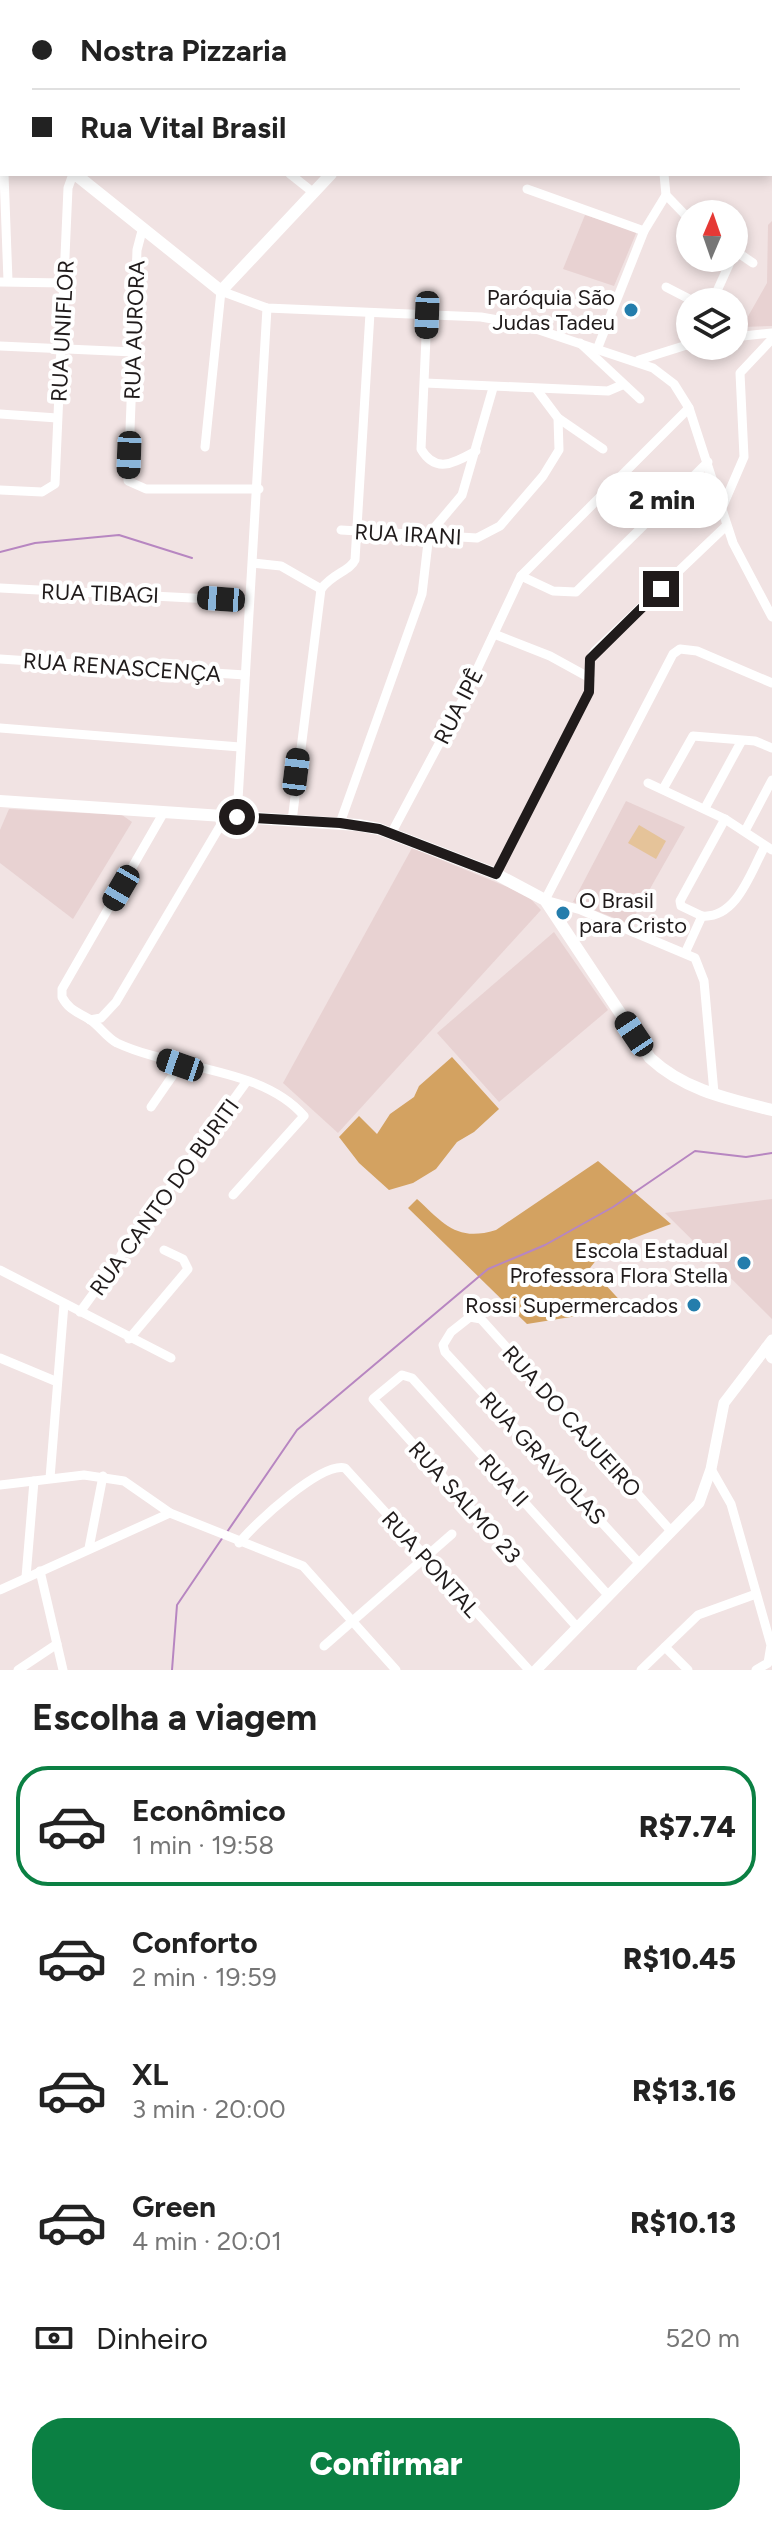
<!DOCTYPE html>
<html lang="pt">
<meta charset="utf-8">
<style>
body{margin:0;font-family:Figtree,sans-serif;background:#f6f6f6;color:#222;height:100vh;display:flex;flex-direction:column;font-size:30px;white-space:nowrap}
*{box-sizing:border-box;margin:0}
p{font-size:26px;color:#767676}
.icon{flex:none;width:44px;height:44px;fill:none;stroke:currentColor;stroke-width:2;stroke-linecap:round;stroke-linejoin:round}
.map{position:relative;height:1670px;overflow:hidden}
.drawer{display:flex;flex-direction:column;background:#fff;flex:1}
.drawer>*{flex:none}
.banner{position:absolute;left:0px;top:0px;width:772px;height:176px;box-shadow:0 4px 12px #0003;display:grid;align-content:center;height:176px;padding:0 32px;background:#fff}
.needle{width:52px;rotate:2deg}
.tools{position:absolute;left:676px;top:200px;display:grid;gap:16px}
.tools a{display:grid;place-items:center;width:72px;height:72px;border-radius:50%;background:#fff;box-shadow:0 4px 12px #0003;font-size:40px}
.end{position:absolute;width:36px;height:36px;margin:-18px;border:10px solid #201b1b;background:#fff;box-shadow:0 0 0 4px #fff}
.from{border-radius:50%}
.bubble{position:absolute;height:56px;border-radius:28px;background:#fff;box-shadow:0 4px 12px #0003;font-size:26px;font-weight:800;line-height:56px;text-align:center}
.car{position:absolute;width:24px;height:48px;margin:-24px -12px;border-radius:10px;box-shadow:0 0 6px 2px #0007;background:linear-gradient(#222 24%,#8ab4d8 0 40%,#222 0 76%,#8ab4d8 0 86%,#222 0)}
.banner b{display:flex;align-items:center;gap:28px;height:76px;font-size:30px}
.banner b+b{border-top:2px solid #e0e0e0}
.banner i{width:20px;height:20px;background:#222}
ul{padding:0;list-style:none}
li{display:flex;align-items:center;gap:24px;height:120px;margin:0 16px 12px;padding:0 16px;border:4px solid transparent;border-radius:32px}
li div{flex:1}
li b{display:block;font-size:30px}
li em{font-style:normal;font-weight:800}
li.current{border-color:#0b8043}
li>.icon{width:72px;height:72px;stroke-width:1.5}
h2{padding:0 32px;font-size:36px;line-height:96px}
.pay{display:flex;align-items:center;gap:20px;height:88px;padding:0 32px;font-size:30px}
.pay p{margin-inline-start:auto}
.primary-button{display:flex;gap:16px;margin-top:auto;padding:16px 32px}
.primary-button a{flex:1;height:92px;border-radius:32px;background:#0b8043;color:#fff;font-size:32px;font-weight:800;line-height:92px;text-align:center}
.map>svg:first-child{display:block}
.built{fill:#e8d2d2}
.green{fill:#e5c399}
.forest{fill:#d3a261}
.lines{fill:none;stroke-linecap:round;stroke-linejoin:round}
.stream{stroke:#b786c1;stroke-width:2}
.minor{stroke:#fff;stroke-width:9}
.tertiary{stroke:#fff;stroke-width:11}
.secondary{stroke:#fff;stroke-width:12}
.route{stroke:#201b1b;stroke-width:10}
.poi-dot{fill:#247dac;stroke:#fff;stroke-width:3}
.labels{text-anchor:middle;stroke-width:8;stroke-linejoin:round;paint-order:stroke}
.poi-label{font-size:22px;fill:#201b1b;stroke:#fff;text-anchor:end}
.street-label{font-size:22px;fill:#201b1b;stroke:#fff}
</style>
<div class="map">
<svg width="772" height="1670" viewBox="0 0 772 1670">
<rect width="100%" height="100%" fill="#f1e3e3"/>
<g class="built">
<polygon points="585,215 637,231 614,286 563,269"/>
<polygon points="772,221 772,326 742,327 767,283 768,225"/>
<polygon points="626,801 685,827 630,924 573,902"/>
<polygon points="9,809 122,815 132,822 73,919 0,863 0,830"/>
<polygon points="412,848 527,895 541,910 338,1133 283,1083"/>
<polygon points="554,932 608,1010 499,1102 437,1033"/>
<polygon points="772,1199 772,1319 665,1213"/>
</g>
<polygon class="green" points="639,825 666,841 656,859 628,843"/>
<g class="forest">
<polygon points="452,1057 499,1109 474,1132 457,1142 436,1169 413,1183 389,1190 359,1163 339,1137 359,1116 377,1134 390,1114 414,1097 419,1086"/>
<path d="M598 1161 671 1224 605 1249 590 1268 627 1308 527 1324 408 1208 417 1199C444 1224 457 1242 496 1230Z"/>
</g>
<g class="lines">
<g class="stream">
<polyline points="0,552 35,543 119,535 192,558"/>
<polyline points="227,1532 297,1430 488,1269 545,1245 613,1207 695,1151 746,1157 772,1153"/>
<polyline points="172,1670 177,1605 223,1537"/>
</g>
<g class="minor">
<polyline points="274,0 277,2"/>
<polyline points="239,2 241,0"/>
<polyline points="718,2 721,0"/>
<polyline points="0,65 2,67"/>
<polyline points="4,174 8,281"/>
<polyline points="290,174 314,193"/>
<polyline points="664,174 666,195 690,220"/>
<polyline points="527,189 644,231"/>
<polyline points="143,227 137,250 128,481 146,489 259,489"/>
<polyline points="734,250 753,263"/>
<polyline points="0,282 65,283"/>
<polyline points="666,287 695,302"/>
<polyline points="712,302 732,258"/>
<path d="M427 315 421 449C436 475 456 462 476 451"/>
<polyline points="734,337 772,333"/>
<polyline points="580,343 640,399"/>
<polyline points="0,346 134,352"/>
<polyline points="598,347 644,231 666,195"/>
<polyline points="639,360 690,344"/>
<polyline points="425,383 608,391 622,385"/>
<polyline points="0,414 57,418"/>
<polyline points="558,418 603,449"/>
<polyline points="205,447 221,291 267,308 481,317 521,324 653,368 674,384 689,408 733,543 772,617"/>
<polyline points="0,490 42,492 55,484 68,188 73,174"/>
<polyline points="722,508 744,457 740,373 772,339"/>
<polyline points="341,530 477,538 500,526 543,476 559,450 558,418 537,390"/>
<polyline points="429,534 462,495 493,388"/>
<polyline points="253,563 281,566 321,589"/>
<polyline points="521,576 553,591 576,592 708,462"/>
<polyline points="0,588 249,601"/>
<path d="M321 589C333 573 350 571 355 560L370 313"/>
<polyline points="494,634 550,656 590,678"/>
<polyline points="0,659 245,675"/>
<polyline points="0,728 240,747"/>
<polyline points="648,783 725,819 772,850"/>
<polyline points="663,789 693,736 755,741 772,748"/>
<polyline points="705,808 741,742"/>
<path d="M164 812 62 989V997C69 1010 77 1012 89 1019 99 1025 106 1037 117 1043 175 1070 262 1067 304 1116L233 1195"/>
<polyline points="237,817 267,308"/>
<polyline points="292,821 321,589"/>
<polyline points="340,823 422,594 429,534"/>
<polyline points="745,831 772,780"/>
<polyline points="391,834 464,697 521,576 689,408"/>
<polyline points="496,874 589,692 590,659 595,651 726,526"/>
<polyline points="702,916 681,906 680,901 725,819"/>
<path d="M686 951 702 916C737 919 751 871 765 846"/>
<polyline points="90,1020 101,1018 116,1002 226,816"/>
<polyline points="714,1093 704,981 695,958 581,910 545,900 673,654 680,649 697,651 772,683"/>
<polyline points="151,1107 180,1065"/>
<polyline points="0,1270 171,1358"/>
<polyline points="80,1312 247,1081"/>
<polyline points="129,1339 188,1269 183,1259 164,1250"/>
<polyline points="0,1358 55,1381"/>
<polyline points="711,1469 731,1504 771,1645 768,1663 756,1670"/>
<polyline points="50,1478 64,1304"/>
<polyline points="0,1485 84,1475 124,1481 170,1513 303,1566 396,1670"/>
<path d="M239 1543C255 1523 321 1462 345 1468L529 1670"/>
<polyline points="89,1548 103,1476"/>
<polyline points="640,1564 445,1352 443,1345 451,1332 470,1317 481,1319 671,1531"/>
<polyline points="40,1571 63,1670"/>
<polyline points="26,1577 34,1481"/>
<polyline points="0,1590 170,1513"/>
<polyline points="577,1627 373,1399 402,1375 412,1378 608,1595"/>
<polyline points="324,1646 452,1534"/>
<polyline points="665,1647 688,1670"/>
<polyline points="18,1670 57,1644"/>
<polyline points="641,1670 698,1615 756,1594"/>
</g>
<g class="tertiary">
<polyline points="686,0 687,2"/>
<polyline points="770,99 772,101"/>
<polyline points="772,1340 766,1348 772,1358"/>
<polyline points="536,1670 699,1503 711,1469 724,1403 766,1348"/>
</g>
<g class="secondary">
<polyline points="125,2 127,0"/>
<polyline points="477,2 479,0"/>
<polyline points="0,128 2,126"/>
<polyline points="0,143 2,143"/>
<polyline points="75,174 221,291 331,174"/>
<path d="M0 801 358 825 379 829 496 874 545 900 650 1058C684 1090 728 1099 772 1110"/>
</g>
</g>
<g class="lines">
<polyline class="route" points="237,817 340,823 379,829 496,874 589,692 590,659 661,589"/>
</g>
<g class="poi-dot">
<circle cx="631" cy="310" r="8"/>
<circle cx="563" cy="913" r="8"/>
<circle cx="744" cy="1263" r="8"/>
<circle cx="694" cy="1305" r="8"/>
</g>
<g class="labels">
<g class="poi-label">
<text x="615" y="305">Paróquia São<tspan x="615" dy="25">Judas Tadeu</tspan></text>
<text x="579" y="908" text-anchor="start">O Brasil<tspan x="579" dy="25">para Cristo</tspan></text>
<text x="728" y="1258">Escola Estadual<tspan x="728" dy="25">Professora Flora Stella</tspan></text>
<text x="678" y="1313">Rossi Supermercados</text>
</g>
<g class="street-label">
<text transform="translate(134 330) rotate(-88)" y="8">RUA AURORA</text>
<text transform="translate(62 331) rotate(-87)" y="8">RUA UNIFLOR</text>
<text transform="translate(408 534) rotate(3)" y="8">RUA IRANI</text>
<text transform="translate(100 593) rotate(2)" y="8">RUA TIBAGI</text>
<text transform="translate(122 667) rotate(4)" y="8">RUA RENASCENÇA</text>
<text transform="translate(458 706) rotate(-63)" y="8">RUA IPÊ</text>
<text transform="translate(164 1197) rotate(-54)" y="8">RUA CANTO DO BURITI</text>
<text transform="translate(572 1421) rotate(48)" y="8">RUA DO CAJUEIRO</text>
<text transform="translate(543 1458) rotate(47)" y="8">RUA GRAVIOLAS</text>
<text transform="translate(504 1480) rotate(48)" y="8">RUA II</text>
<text transform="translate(465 1502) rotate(48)" y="8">RUA SALMO 23</text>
<text transform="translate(431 1564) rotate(48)" y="8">RUA PONTAL</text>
</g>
</g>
</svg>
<div class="tools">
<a><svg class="needle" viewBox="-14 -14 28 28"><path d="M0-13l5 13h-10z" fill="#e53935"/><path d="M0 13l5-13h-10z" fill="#767676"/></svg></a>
<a><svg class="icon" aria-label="layers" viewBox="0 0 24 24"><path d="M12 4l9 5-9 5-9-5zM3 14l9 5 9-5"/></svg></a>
</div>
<i class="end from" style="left:237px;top:817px"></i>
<i class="end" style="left:661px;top:589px"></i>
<div class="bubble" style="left:596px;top:472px;width:132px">2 min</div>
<i class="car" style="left:427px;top:315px;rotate:182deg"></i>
<i class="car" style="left:129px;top:455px;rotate:182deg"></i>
<i class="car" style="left:221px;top:599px;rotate:274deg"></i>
<i class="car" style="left:296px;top:772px;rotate:7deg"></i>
<i class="car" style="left:121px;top:888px;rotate:210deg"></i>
<i class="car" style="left:634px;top:1034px;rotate:326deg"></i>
<i class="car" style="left:180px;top:1065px;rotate:289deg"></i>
<div class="banner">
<b><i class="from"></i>Nostra Pizzaria</b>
<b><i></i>Rua Vital Brasil</b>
</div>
</div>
<section class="drawer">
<h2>Escolha a viagem</h2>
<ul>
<li class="current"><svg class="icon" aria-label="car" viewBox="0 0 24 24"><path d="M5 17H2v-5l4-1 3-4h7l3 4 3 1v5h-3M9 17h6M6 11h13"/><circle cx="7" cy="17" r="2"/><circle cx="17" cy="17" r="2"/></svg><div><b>Econômico</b><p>1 min · 19:58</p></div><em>R$7.74</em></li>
<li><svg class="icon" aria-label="car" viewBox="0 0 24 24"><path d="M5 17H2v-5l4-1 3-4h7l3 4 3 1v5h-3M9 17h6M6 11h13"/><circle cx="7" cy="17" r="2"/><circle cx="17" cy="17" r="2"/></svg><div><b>Conforto</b><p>2 min · 19:59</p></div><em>R$10.45</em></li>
<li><svg class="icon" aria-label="car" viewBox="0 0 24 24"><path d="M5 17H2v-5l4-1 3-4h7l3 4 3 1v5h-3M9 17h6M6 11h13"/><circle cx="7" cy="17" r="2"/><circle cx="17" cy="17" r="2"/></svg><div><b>XL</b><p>3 min · 20:00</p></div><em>R$13.16</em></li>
<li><svg class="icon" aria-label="car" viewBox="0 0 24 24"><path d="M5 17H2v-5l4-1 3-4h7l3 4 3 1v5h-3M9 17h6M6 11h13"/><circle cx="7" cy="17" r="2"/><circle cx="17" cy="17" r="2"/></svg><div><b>Green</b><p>4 min · 20:01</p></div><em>R$10.13</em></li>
</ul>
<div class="pay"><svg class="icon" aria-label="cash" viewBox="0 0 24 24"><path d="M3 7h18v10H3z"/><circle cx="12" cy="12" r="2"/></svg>Dinheiro<p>520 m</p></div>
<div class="primary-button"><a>Confirmar</a></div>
</section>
